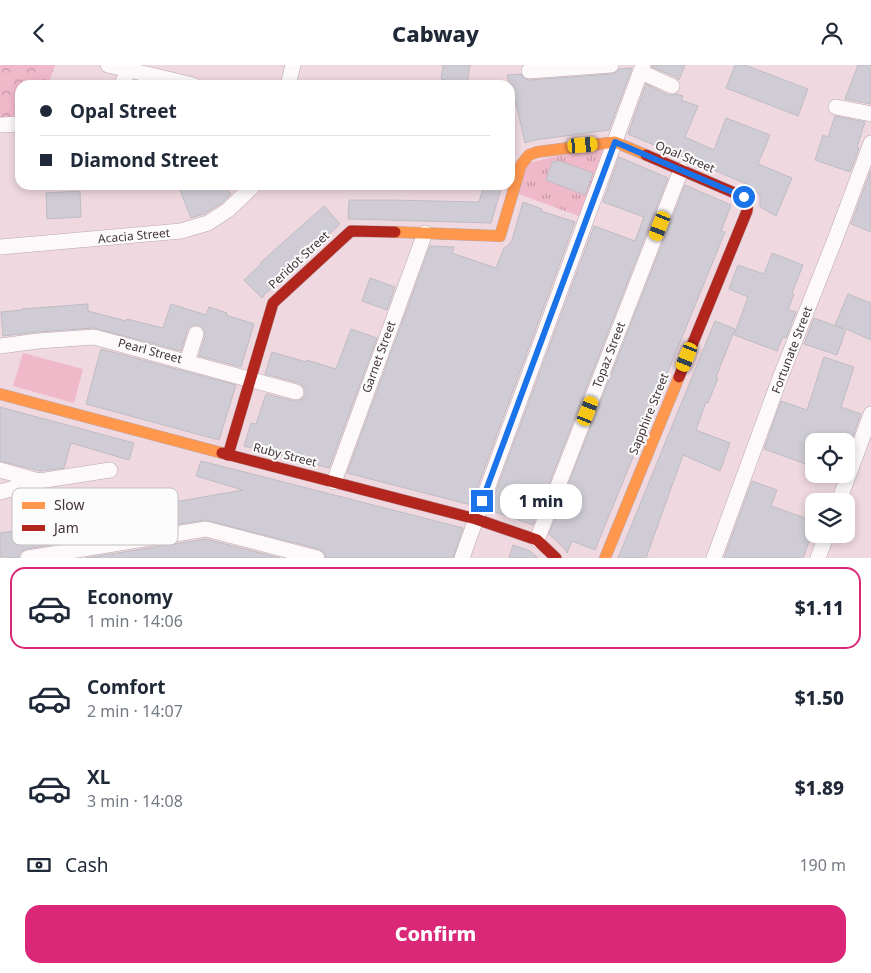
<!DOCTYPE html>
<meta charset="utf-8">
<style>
body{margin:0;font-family:"Noto Sans",sans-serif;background:#f6f6f7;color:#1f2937;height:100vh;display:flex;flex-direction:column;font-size:19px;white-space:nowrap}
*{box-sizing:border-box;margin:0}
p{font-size:16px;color:#747a83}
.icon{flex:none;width:28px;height:28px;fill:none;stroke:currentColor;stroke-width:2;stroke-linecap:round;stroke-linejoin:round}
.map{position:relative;height:493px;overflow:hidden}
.details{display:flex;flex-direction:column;background:#fff;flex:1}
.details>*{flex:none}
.guide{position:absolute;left:15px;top:15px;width:500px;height:110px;border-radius:15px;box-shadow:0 2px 8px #0003;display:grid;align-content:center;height:110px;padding:0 25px;background:#fff}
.controls{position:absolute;left:805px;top:368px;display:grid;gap:10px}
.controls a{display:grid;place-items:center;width:50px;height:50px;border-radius:10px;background:#fff;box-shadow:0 2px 8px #0003;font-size:25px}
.end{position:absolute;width:22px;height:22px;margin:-11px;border:6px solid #1a73e8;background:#fff;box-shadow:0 0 0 2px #fff}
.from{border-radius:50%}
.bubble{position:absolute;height:35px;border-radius:15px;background:#fff;box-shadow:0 2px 8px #0003;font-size:16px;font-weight:800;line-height:35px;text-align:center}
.car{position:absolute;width:15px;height:30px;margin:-15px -8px;border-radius:6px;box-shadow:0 0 4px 1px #0007;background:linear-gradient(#f5c518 24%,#345 0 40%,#f5c518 0 76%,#345 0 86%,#f5c518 0)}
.guide b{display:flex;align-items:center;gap:18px;height:48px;font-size:19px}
.guide b+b{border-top:1px solid #e0e1e3}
.guide i{width:12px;height:12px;background:#1f2937}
ul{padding:9px 0 0;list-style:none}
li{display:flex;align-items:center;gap:15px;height:82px;margin:0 10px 8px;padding:0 15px;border:2px solid transparent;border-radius:15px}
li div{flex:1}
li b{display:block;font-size:19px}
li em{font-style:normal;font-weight:800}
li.current{border-color:#db2777}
li>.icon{width:45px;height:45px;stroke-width:1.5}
.pay{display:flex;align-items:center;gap:12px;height:55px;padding:0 25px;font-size:19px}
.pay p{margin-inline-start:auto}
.action{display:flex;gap:10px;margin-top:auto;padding:10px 25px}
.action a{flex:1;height:58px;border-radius:15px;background:#db2777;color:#fff;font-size:20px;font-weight:800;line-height:58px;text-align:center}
header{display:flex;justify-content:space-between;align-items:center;height:65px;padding:0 25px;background:#fff;font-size:22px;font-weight:800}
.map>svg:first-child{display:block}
.grass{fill:url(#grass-tufts)}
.forest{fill:url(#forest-crowns)}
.pitch{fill:#f0b9ca}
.building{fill:#d0ccd5;stroke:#c0bcc4}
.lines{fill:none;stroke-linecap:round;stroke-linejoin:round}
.street-casing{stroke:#baa8ae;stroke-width:16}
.slow-casing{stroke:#baa8ae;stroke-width:12}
.jam-casing{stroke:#baa8ae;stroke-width:12}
.street{stroke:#fdf9fa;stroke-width:15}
.slow{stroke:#ff974d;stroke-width:11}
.jam{stroke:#b3261e;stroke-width:11}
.route{stroke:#1a73e8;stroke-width:6}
.labels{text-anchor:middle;stroke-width:4;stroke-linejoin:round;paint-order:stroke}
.street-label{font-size:12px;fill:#433237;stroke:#fcfcfc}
.key{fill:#fcfcfc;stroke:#c4bfc1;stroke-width:1}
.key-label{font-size:14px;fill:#433237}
</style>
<header><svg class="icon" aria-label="back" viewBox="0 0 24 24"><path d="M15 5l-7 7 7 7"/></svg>Cabway<svg class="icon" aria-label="person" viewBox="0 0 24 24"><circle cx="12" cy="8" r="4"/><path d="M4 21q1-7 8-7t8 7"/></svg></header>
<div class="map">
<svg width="871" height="493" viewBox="0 0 871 493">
<defs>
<pattern id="grass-tufts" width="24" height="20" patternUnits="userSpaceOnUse" patternTransform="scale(1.25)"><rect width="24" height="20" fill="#f0b9ca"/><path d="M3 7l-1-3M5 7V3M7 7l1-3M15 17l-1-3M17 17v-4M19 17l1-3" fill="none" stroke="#c497a5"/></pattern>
<pattern id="forest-crowns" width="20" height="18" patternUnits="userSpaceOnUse" patternTransform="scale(1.25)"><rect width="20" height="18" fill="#f0b9ca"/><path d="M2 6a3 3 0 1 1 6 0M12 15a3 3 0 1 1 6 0" fill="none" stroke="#c497a5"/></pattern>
</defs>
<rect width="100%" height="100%" fill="#efd8df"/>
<polygon class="grass" points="611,77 584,153 513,127 521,100"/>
<polygon class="forest" points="0,0 55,0 48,20 20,20 20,54 0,56"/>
<polygon class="pitch" points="23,288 83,304 74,338 13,321"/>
<g class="building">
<polygon points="443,0 470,0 467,20 445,20 446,15 441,14"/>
<polygon points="652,0 685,0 679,15 676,12 652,2"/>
<polygon points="735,0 745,0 808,24 798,51 726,23"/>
<polygon points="858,0 871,0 871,39 845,34"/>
<polygon points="632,3 609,65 535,75 525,78 518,47 507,10 521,9 525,14 530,15 612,9 617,7 619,4"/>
<polygon points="646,19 668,30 673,30 677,29 683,31 681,35 698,41 685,72 714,85 726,53 770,70 758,99 792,113 776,151 760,142 760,131 757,127 749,120 628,69"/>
<polygon points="835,51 865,57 857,82 859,83 850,107 815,95 823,70 828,72"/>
<polygon points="619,92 668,113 533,460 489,445 594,161 635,176 644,152 603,137"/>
<polygon points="560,96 593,108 585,130 546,115 552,97"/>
<polygon points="871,105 871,167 851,159"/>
<polygon points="178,120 223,120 231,129 222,138 204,149 191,153"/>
<polygon points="484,120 502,120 491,158 351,154 348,154 349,135 391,135 479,137"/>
<polygon points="685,120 731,140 721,166 725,167 595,485 572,476 567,488 565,484 549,469"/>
<polygon points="80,126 81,152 47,154 46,128"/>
<polygon points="523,137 542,144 541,146 575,157 471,440 347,408 430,181 454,182 452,188 496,203 504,183 509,180 512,175"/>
<polygon points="324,141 340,159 265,229 262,233 244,215 261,199 260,198"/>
<polygon points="772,188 803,200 792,228 794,229 788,245 796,247 786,273 783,272 777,286 734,270 748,232 729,224 738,200 764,209"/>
<polygon points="370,213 395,222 387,245 362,236"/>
<polygon points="848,229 871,238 871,275 846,264 837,290 804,279 814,253 844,264 835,260"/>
<polygon points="88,239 88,246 126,256 127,254 163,263 171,239 206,250 209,242 227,248 226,250 254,259 241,302 199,291 205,272 205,268 203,262 198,260 194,260 189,262 187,266 181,286 94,263 37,267 3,271 1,247 22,245 22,244"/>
<polygon points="715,256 735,264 716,312 718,313 708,338 706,337 696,365 730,378 720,406 683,390 646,493 618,493"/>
<polygon points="351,264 377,273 329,403 244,381 251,358 256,359 266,329 294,336 298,336 302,334 305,330 305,324 303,321 299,318 265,309 272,287 306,297 307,295 336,304"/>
<polygon points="101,284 236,320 219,375 86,339"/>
<polygon points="824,292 854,302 841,342 861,349 851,376 814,376 814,402 764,384 781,336 807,345"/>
<polygon points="0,342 134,378 129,395 71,378 64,403 40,406 0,396"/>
<polygon points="201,396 225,402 463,463 453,493 326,493 324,487 319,484 205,455 26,484 22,486 19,489 19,493 8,493 8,492 0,492 0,468 29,464 29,463 49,459 49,458 151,442 163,439 243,425 196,411"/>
<polygon points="752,416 777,425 771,441 814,456 814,463 803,493 724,493"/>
<polygon points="206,474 280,493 86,493"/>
<polygon points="513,480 530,486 538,493 509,493"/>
</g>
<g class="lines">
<g class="street-casing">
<g id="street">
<polyline points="108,0 193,20"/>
<polyline points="529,6 611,0"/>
<polyline points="641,7 672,21"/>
<polyline points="122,20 128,4"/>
<polyline points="288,20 293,0"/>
<polyline points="836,42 871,49"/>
<polyline points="0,60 20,59"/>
<polyline points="0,182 181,166 208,158 228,145 254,120"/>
<polyline points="0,281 38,276 94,272 296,327"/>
<polyline points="187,297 196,269"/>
<polyline points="0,405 39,416"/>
<polyline points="334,417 425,168"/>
<polyline points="0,427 39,416 110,405"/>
<polyline points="839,436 871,349"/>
<polyline points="537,475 681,105"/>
<polyline points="28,493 206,464 317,493"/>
<polyline points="462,493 476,454 643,0"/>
<polyline points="714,493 780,313 836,172 871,78"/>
<polyline points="818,493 827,469"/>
</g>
</g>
<g class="slow-casing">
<g id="slow">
<polyline points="395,167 500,171 521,100 529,90 537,87 615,77 646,90"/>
<polyline points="0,329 222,388"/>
<polyline points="605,493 679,312"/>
</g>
</g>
<g class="jam-casing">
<g id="jam">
<polyline points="646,90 744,132 748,136 747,146 679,312"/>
<polyline points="222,388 476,454 537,475 556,493"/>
<polyline points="228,390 273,238 351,166 395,167"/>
</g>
</g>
<use href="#street" class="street"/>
<use href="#slow" class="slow"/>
<use href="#jam" class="jam"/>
</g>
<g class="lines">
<polyline class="route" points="482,436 615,77 744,132"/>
</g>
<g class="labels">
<g class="street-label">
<text transform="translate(685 92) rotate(23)" y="4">Opal Street</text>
<text transform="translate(134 171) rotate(-5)" y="4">Acacia Street</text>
<text transform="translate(299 195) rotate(-43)" y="4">Peridot Street</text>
<text transform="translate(792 285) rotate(-69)" y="4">Fortunate Street</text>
<text transform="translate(150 286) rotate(15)" y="4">Pearl Street</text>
<text transform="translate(609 290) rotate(-69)" y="4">Topaz Street</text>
<text transform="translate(379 292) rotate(-70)" y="4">Garnet Street</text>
<text transform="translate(649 349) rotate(-68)" y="4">Sapphire Street</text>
<text transform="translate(285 390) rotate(14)" y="4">Ruby Street</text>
</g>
</g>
<rect x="12" y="423" width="166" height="57" rx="8" class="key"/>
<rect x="22" y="437" width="23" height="7" fill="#ff974d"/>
<rect x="22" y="460" width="23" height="6" fill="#b3261e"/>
<g class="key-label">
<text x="54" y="445">Slow</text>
<text x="54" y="468">Jam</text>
</g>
</svg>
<div class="controls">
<a><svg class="icon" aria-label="locate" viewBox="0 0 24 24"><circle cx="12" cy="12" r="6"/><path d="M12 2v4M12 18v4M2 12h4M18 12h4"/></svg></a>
<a><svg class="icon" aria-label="layers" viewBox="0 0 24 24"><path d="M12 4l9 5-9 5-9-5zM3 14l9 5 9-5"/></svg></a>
</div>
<i class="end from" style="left:744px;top:132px"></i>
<i class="end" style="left:482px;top:436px"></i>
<div class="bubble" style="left:500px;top:419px;width:82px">1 min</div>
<i class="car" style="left:583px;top:80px;rotate:85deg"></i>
<i class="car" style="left:660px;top:161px;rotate:201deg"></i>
<i class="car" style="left:687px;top:292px;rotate:202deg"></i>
<i class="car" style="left:588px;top:346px;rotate:21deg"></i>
<div class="guide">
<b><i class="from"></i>Opal Street</b>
<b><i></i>Diamond Street</b>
</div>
</div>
<section class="details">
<ul>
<li class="current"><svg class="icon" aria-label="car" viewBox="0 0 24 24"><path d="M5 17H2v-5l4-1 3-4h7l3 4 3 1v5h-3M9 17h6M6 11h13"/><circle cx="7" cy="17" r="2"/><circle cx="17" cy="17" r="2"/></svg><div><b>Economy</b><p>1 min · 14:06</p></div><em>$1.11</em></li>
<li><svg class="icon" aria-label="car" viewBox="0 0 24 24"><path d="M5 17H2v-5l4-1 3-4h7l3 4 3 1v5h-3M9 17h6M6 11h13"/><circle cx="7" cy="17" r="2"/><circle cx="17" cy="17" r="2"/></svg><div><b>Comfort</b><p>2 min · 14:07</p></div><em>$1.50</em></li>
<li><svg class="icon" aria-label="car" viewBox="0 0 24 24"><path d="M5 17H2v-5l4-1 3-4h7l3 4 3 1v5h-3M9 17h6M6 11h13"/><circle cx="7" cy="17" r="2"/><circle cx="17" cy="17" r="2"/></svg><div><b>XL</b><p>3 min · 14:08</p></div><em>$1.89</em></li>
</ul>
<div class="pay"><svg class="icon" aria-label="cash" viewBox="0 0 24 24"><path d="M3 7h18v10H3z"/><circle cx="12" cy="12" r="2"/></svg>Cash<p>190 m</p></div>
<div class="action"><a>Confirm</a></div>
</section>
